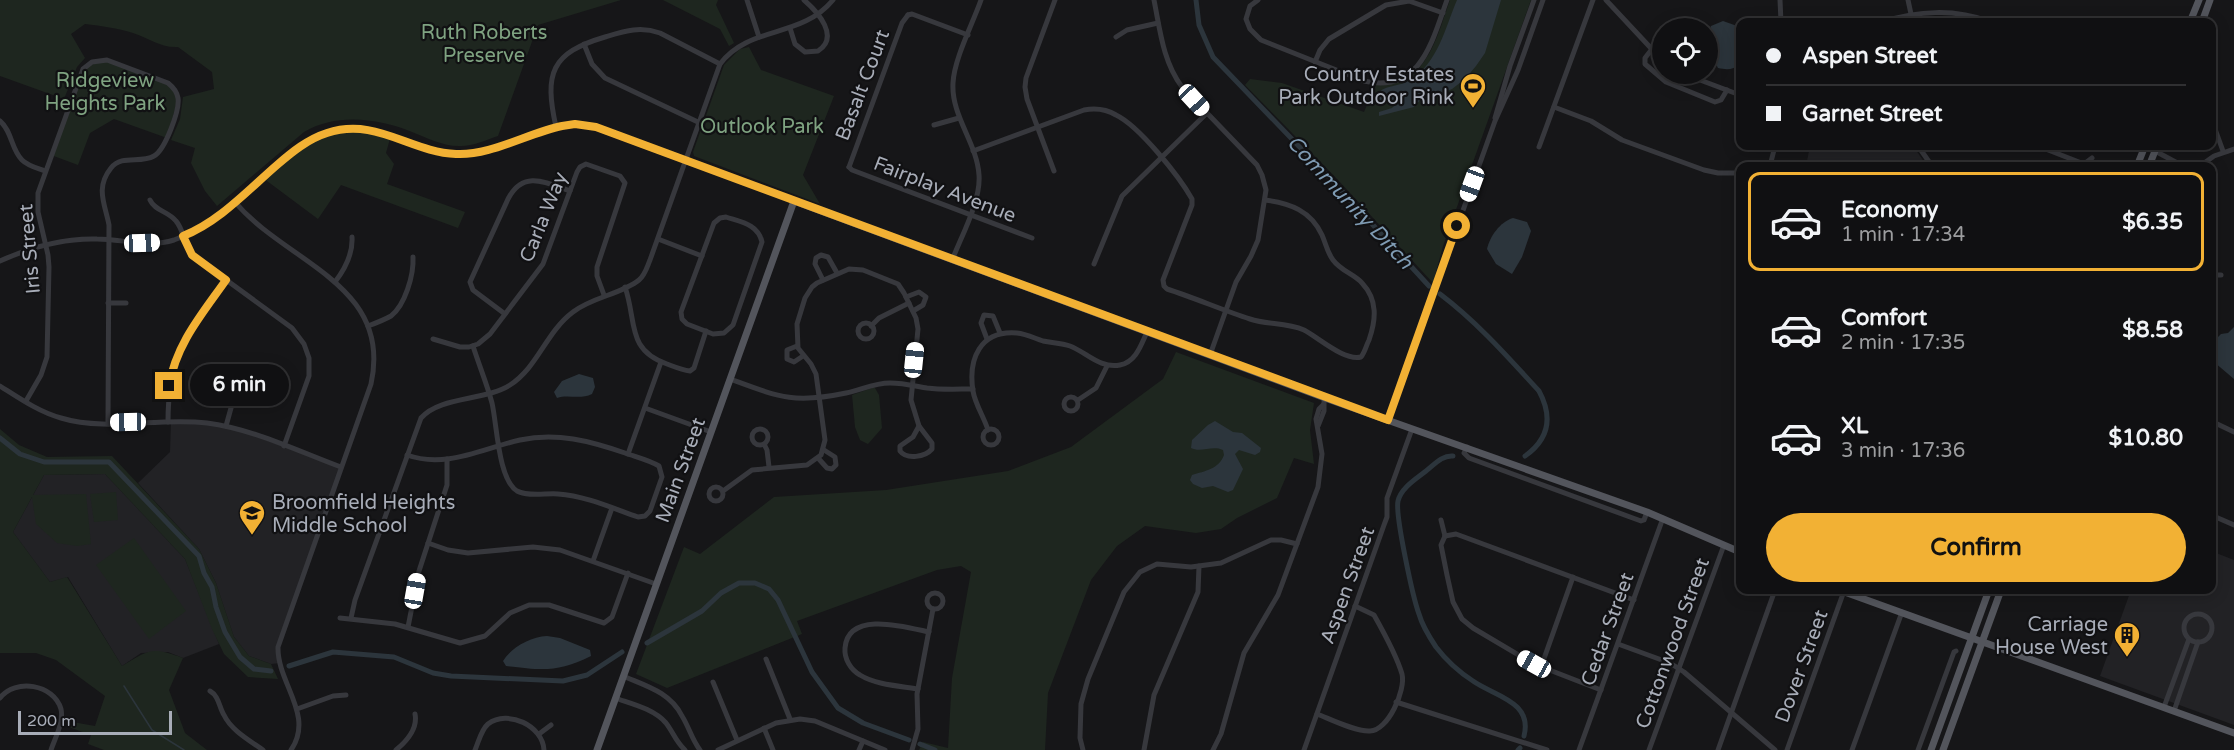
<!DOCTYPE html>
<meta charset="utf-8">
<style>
body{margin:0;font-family:"Varela Round",sans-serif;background:#19191b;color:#f1f3f6;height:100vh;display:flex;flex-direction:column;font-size:22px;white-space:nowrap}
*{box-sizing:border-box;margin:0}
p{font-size:20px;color:#9c9d9f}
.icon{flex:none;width:33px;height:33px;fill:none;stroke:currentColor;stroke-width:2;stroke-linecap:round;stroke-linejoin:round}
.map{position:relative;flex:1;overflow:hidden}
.panel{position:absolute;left:1736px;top:162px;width:480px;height:432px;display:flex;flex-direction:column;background:#101012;border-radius:12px;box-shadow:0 3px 15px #0003,0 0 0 2px #303032}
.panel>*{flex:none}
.banner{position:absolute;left:1736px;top:18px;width:480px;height:132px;border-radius:12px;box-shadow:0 3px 15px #0003,0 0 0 2px #303032;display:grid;align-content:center;height:132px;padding:0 30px;background:#101012}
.tools{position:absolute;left:1652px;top:18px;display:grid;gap:12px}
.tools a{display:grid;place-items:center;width:66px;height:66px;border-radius:50%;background:#101012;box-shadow:0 3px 15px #0003,0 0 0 2px #303032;font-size:30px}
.scale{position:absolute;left:18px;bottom:15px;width:154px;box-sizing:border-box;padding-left:6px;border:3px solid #a8adb8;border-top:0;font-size:16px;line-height:21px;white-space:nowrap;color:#a8adb8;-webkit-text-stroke:4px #111113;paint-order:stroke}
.end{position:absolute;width:27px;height:27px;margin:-14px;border:8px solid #f2b134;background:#111;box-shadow:0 0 0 3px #111}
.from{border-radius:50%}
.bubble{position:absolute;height:42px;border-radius:21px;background:#101012;box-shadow:0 3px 15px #0003,0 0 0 2px #303032;font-size:20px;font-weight:700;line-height:42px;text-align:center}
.car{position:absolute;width:18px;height:36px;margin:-18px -9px;border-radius:8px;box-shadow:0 0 4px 2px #0007;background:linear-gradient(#fff 24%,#345 0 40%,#fff 0 76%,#345 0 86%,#fff 0)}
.banner b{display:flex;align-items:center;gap:21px;height:57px;font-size:22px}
.banner b+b{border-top:2px solid #303032}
.banner i{width:15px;height:15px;background:#f1f3f6}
ul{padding:10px 0 0;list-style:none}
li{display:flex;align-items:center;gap:18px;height:99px;margin:0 12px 9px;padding:0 18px;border:3px solid transparent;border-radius:12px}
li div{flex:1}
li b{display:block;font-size:22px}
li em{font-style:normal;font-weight:700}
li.on{border-color:#f2b134}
li>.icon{width:54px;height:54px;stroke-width:1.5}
.button{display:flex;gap:12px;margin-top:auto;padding:12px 30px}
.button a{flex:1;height:69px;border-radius:36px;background:#f2b134;color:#111;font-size:24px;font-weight:700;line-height:69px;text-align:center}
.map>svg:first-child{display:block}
.built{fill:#222225}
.green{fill:#1e261f}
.water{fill:#2c353c}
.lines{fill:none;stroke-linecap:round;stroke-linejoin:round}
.stream{stroke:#2c353c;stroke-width:1.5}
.canal{stroke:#2c353c;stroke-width:5}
.minor{stroke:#37383d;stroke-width:5}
.major{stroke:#53555c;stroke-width:7}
.route{stroke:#f2b134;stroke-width:8}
.labels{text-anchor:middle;stroke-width:4.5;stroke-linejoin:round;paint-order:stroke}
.park-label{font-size:20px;fill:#7fa381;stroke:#111113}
.poi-label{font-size:20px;fill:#a8adb8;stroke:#111113;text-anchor:end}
.street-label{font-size:20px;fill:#a8adb8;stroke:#111113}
.water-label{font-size:21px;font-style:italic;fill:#7f9bb3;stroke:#111113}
</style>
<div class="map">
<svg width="2234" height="750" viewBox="0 0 2234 750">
<rect width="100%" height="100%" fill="#161618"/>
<g class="built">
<polygon points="1810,146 1913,146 1927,166 1806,166"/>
<polygon points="171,422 226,426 341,467 279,639 280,663 271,664 249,656 234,637 216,583 199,549 138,483 170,452"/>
<polygon points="105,474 185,559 219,644 183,658 168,652 141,653 122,666 68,577 50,582 13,532 44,475"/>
<polygon points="2211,551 2234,560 2234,725 2100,676 2131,590 2211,590"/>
</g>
<g class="green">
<path d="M0 0H621L538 25 498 136C486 140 473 146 461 146 445 147 427 138 412 132 378 118 336 113 304 132L217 206 205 191 191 163 195 148 171 140 180 119 183 97 214 89 212 72 178 47C160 48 149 38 133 33 117 28 102 26 85 24L71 34 85 58 77 67 64 99 0 76Z"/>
<polygon points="663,0 718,0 716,5 734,43 729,46 720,29"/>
<path d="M1450 0H1531L1443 246 1433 283 1338 180 1245 85 1250 79 1282 83 1364 112 1372 93V84C1426 90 1436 39 1450 0Z"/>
<polygon points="749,47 761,70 834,96 803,175 820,204 694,156 693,152 724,65 740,49"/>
<polygon points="102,60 168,83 178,99 167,138 114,119 90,133 78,165 51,155 83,69"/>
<polygon points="344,129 391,135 386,153 394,164 387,184 465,212 458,228 341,185 318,219 263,178 301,146"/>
<polygon points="1176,352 1314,403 1310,430 1314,464 1294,458 1277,498 1237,518 1221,529 1196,533 1145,526 1117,546 1091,580 1048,693 1045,750 919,750 923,742 948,748 952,678 971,572 961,566 937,570 797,621 802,634 667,688 636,674 684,547 700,554 774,497 886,490 1008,471 1071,447 1163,379"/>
<polygon points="872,388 875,388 879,395 882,428 868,444 860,440 855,427 852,395"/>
<path d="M0 429 19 445 47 457 112 456 199 549 216 583 234 637 249 656 271 664 278 679 248 677 224 654 212 629 185 559 105 474 44 475 33 495 86 494 91 544 77 546 57 543 36 524 32 497 13 532 50 582 67 577 122 666C149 650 151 646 183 658L169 690 185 733 207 750H104L88 744 91 735 66 726 67 721 95 726 105 696 56 660 36 653H0Z"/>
<polygon points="116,492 118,520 94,522 90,494"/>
<polygon points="134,538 186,611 149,639 96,565"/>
</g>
<g class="water">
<path d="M1457 0H1501L1485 53 1476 66 1465 79 1452 89 1426 100H1420L1414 107 1379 116V112L1392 108 1396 104 1381 101 1379 105 1376 103 1380 91C1389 85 1401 86 1410 80 1438 63 1445 28 1457 0Z"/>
<path d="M1723 21 1740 27V64C1733 70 1727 70 1718 68 1711 56 1707 39 1711 26Z"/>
<path d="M1513 218 1527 222 1531 231 1522 257 1512 274 1496 264 1487 249C1490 236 1500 222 1513 218Z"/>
<polygon points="2234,327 2234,379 2214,362 2211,363 2211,344 2221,334 2228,333"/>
<path d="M579 374 593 378 595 387 592 394C580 400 568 394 557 398L554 392 562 381Z"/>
<path d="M1215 421 1233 432 1242 433 1261 448 1260 452 1255 455 1239 450 1235 454 1243 469 1233 490 1228 492 1213 486 1202 488 1193 484 1190 480 1192 475C1205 471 1219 469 1224 455L1223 450C1212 445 1201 453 1191 448L1192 440 1208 425Z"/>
<path d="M547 636 560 638 590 650 591 656C557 673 542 670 506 666L503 661C512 647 530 637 547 636Z"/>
</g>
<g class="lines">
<polyline class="stream" points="124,686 152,730 184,750"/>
<g class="canal">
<polyline points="1196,0 1199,25 1213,57 1339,188 1429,286"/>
<path d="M1440 294C1477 322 1507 356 1539 391 1553 417 1549 439 1525 456"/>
<polyline points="0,438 20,454 44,462 109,462 199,556 204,573 212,587 216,607 225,632 240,657 254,669 271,671"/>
<path d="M1453 456C1442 455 1434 465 1426 471 1416 479 1401 488 1398 501 1395 515 1413 598 1419 614 1422 625 1430 638 1436 647 1446 660 1459 672 1473 681 1494 696 1533 701 1524 736"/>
<polyline points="647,643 702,611 721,593 739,583 755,583 769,589 778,600 812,672 838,708 863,723 909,740"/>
<polyline points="289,666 333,652 394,657 433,673 451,676 563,681 587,675 622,652"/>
<polyline points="920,744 935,750"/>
<polyline points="1518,750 1520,748"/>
</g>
<g class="minor">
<polyline points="747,0 759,37"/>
<path d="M1154 0C1160 30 1163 62 1182 87L1257 165 1262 175 1266 190 1258 240 1251 256 1236 282 1210 355"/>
<path d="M1258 0 1250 6 1246 19 1250 29 1261 40 1364 81C1421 94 1432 41 1447 0"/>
<polyline points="1606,0 1662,60"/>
<polyline points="1780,0 1781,22"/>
<polyline points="1908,0 1911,14"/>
<polyline points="908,15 912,14 968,35"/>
<path d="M1880 22C1919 11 1953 8 1991 22"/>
<path d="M790 28 795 44 805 52 818 51C840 37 818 12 804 0"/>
<polyline points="1116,37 1127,30 1158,23"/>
<polyline points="584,44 592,64 605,78 700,123"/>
<polyline points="1652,49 1645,58 1645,64 1666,82 1715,102 1721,100 1727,90"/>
<polyline points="1315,62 1320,50 1329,39 1386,5 1409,1 1443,13"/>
<polyline points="1684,74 1740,95"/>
<polyline points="1554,107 1591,121 1622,140 1704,170 1718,173 1740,173"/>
<polyline points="1495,118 1510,66 1534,0"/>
<path d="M0 121C12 131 11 149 22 160 28 166 37 168 45 171"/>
<polyline points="934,125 959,118"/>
<path d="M556 127C544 73 551 53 605 37 625 31 640 26 660 33L720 64"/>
<polyline points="2215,129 2223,151"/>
<polyline points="1918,146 1932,166"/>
<polyline points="2038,146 2084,164"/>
<polyline points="1539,147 1593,0"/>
<path d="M973 151 1084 110C1095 108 1106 109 1116 115 1139 126 1179 176 1192 199V205L1163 280 1164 286 1167 289C1195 298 1222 310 1250 319 1268 325 1286 322 1304 330 1319 338 1344 361 1361 357 1365 352 1366 346 1369 340 1376 320 1378 300 1362 283 1354 274 1341 271 1333 260 1327 252 1326 244 1322 235 1311 211 1290 203 1265 200"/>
<polyline points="2155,151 2183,166"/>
<polyline points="2084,164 2092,158"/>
<polyline points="1770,166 1775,146"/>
<polyline points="2200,166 2214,156 2234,149"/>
<polyline points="849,167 852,170 1032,238"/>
<polyline points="849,167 902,23 908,15"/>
<polyline points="1054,171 1027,99 1025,87 1026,78 1055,0"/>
<path d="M150 200C155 211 168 211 176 221 184 230 184 245 192 255L292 328 304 344 309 358V376L284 446"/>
<path d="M235 202C286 263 393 284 371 384L278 647C277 683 315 715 291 750"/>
<path d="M726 217C741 222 758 224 762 242L733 325 724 333 713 334 687 324 682 319 681 312 714 223 720 218Z"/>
<polyline points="658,239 702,256"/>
<path d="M953 258C962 235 981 200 979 175 977 143 951 116 953 83 954 59 973 23 981 0"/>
<path d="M0 261C31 247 63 238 97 239 122 239 149 248 174 240 214 226 245 193 276 166 287 157 297 147 309 141 371 107 402 153 458 154 504 155 543 118 590 126L794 201"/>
<polyline points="1094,264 1122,196 1207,113"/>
<polyline points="2211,275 2221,275"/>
<polyline points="823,280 815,264 816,258 821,255 828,257 837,273"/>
<path d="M335 282C345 269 353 253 352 237"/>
<path d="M625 287C637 321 626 350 667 364 675 367 682 370 690 371L694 368 706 331"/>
<polyline points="906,297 919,292 926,297 923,305 913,311"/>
<polyline points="108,303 126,303"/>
<path d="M505 314 473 290 470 282 508 199C523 170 545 182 570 191"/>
<circle cx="866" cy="331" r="8"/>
<path d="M368 326C376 323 384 320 391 316 405 305 414 275 413 257"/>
<polyline points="871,326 879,318 909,303"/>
<polyline points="433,339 460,347 469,347 478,344 490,334 543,264 577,172 580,167 586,164 620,176 625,183 597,267 597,276 604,295"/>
<polyline points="987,339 981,323 984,315 993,316 1000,333"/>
<polyline points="797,346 787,350 787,359 794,362 803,356"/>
<path d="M730 379C779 397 794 404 846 393 861 390 874 383 890 383 903 383 915 386 927 388 942 390 958 389 973 389"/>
<path d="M0 386C19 398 39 412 61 418 107 432 159 417 207 423 253 429 298 451 341 467"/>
<circle cx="1071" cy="404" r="7"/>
<polyline points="1078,400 1096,388 1107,366"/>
<path d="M26 401 41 375 47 357 49 267 48 255 38 212V193L83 69 92 62 107 60 168 83C173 87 177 92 178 98 180 110 165 150 154 156 140 164 122 154 111 168 95 188 105 204 109 225L108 423"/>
<polyline points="645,408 711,432"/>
<polyline points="1388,420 1495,121 1518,70 1543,0"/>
<polyline points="2211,421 2234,432"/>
<path d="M168 422C168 352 188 334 226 280"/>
<polyline points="226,426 241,372"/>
<path d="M919 426 932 443V449C925 457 907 460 900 451V446L913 437Z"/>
<polyline points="1318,426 1324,411 1324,402"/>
<circle cx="760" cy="437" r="8"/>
<circle cx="991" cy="437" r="8"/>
<path d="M988 430C984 417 975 404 973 391 968 359 980 330 1017 333 1026 334 1034 338 1043 341 1052 343 1061 343 1070 346 1086 352 1100 369 1120 365 1136 362 1141 345 1147 332"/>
<polyline points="764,444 767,450 769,467"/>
<polyline points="1467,447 1464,453 1469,458 1641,521 1644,520 1647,512"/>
<polyline points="628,454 661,362"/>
<path d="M407 455C446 469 483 448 520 440 557 432 590 441 625 453 636 457 649 460 659 466L662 477 650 511 645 516 638 517C612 508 586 496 558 494 546 493 528 497 517 491 498 479 497 424 492 403 487 384 479 365 473 346"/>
<polyline points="818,458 827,468 832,469 836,465 835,457 824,450"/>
<circle cx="716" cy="494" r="7"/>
<polyline points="723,491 752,470 807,465 821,455 825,440 816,374 811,364 798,348 797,324 805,298 812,287 817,283 849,269 863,270 898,284 904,293 916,318 918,329 911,400 919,426"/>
<polyline points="2211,515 2234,525"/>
<polyline points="1441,520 1445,536"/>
<polyline points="1445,536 1441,545 1447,575 1453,602 1462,619 1473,628 1534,664 1601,690"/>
<polyline points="1445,536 1456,534 1634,600"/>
<polyline points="428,543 448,550 468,553 533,547 560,550 656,584"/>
<polyline points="593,561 612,508"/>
<circle cx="935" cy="601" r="8"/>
<circle cx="2198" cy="628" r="14"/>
<polyline points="340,618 395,624 460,643 485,636 510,613 529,605 549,605 604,623 612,617 628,573"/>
<path d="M351 618 355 600 421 418C440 396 485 401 510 385 538 367 546 332 573 312 592 297 622 294 639 280 645 275 647 267 650 260L720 64C749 25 801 39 833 0"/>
<polyline points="408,627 419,571 447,485 447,459"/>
<polyline points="1618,644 1670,663 1684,672 1775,750"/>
<polyline points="766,659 790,719"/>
<polyline points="1541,667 1573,577"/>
<path d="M623 676C646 686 670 692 682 716 689 727 692 740 700 750"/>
<polyline points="713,682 737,740"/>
<path d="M918 689C900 686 876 685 860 675 851 670 844 659 845 648 848 610 906 627 929 632"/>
<path d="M210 691C219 696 219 707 224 715 231 730 249 740 263 750"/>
<path d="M0 698C15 678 54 684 61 709 64 722 55 738 51 750"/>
<path d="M615 698C632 704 654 709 666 723 673 732 676 742 685 750"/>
<polyline points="1396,702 1547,750"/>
<polyline points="2164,707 2189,639"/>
<polyline points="297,709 333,696 346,695"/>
<polyline points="2174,711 2198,642"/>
<path d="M1317 714C1330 719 1356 732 1370 731 1388 731 1406 690 1402 674 1397 657 1383 631 1374 615L1355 606"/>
<polyline points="764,728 773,750"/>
<polyline points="539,734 551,725"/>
<path d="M396 750C407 741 418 729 415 714"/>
<path d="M475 750C479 741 481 730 488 724 508 709 543 726 544 750"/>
<polyline points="718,750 776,723 800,719 815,721 885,750"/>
<polyline points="859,750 863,741"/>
<polyline points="912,750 918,729 917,694 933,609"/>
<polyline points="1083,750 1080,738 1081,704 1088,679 1124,592 1140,572 1157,564 1191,567 1221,563 1271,540 1281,540 1297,544"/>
<polyline points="1144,750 1154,695 1198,592 1199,566"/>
<polyline points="1213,750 1221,734 1244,653 1278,595 1318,487 1322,454 1316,419 1319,409 1323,405"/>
<polyline points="1304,750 1384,525 1387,517 1387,498 1412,429"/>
<polyline points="1579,750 1663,518"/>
<polyline points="1649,750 1724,545"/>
<polyline points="1718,750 1775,590"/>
<polyline points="1787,750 1844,591"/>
<polyline points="1852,750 1902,612"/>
<polyline points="1918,750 1954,652 1956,651"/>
</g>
<g class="major">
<polyline points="2190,22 2199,0"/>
<polyline points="2202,22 2210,0"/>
<polyline points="2137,166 2145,146"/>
<polyline points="2149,166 2157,146"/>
<polyline points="1839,590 2234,733"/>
<polyline points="597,750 794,201 1325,398 1647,512 1740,552"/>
<polyline points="1931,750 1989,590"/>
<polyline points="1943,750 2001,590"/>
</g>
</g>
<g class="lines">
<path class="route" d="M169 386C176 344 202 314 226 280L192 255 183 236C219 222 248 190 277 165 292 152 308 139 327 133 376 117 410 152 456 154 490 156 528 133 562 126L575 124 596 127 1388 420 1457 226"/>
</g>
<defs>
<g id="stadium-pin" transform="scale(1.35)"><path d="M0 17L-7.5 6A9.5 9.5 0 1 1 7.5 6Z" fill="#f2b134" stroke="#111113"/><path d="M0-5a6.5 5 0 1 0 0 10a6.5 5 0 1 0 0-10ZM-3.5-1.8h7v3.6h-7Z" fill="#111"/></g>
<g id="school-pin" transform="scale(1.35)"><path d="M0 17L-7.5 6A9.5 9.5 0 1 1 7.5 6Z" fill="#f2b134" stroke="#111113"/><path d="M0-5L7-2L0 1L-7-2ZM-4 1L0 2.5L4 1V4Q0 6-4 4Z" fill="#111"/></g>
<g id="building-pin" transform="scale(1.35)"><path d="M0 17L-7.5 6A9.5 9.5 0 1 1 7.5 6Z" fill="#f2b134" stroke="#111113"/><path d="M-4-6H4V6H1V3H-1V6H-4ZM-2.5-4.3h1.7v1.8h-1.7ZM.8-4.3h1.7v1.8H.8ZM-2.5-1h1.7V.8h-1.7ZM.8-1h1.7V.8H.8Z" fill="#111"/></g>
</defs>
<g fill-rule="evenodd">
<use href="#stadium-pin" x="1473" y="86"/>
<use href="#school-pin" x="252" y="513"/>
<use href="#building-pin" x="2127" y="635"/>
</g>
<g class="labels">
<g class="park-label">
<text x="484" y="39">Ruth Roberts<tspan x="484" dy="23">Preserve</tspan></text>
<text x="105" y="87">Ridgeview<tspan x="105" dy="23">Heights Park</tspan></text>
<text x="762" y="133">Outlook Park</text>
</g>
<g class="poi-label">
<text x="1454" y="81">Country Estates<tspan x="1454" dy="23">Park Outdoor Rink</tspan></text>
<text x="272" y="509" text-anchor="start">Broomfield Heights<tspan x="272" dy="23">Middle School</tspan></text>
<text x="2108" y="631">Carriage<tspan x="2108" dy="23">House West</tspan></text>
</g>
<g class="street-label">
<text transform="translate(862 85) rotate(-69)" y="7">Basalt Court</text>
<text transform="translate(945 189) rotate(21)" y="7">Fairplay Avenue</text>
<text transform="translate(543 217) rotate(-68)" y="7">Carla Way</text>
<text transform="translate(29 249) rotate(-95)" y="7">Iris Street</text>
<text transform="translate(680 470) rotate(-70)" y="7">Main Street</text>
<text transform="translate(1347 585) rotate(-70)" y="7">Aspen Street</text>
<text transform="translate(1607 629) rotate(-70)" y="7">Cedar Street</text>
<text transform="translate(1672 643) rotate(-70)" y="7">Cottonwood Street</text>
<text transform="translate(1801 666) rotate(-70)" y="7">Dover Street</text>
</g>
<g class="water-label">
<text transform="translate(1350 202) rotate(47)" y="7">Community Ditch</text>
</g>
</g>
</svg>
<div class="tools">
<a><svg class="icon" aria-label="locate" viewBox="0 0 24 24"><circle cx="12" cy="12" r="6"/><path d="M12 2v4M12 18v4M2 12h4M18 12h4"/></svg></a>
</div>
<div class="scale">200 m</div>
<i class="end from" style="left:1457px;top:226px"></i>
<i class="end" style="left:169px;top:386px"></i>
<div class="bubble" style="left:190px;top:364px;width:99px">6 min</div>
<i class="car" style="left:1194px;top:100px;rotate:137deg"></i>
<i class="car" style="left:1472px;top:184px;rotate:200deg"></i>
<i class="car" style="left:142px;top:243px;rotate:88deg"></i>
<i class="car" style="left:914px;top:360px;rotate:6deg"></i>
<i class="car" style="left:128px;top:422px;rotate:269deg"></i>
<i class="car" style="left:415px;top:591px;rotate:10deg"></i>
<i class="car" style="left:1534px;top:664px;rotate:299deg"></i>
<div class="banner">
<b><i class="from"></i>Aspen Street</b>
<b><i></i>Garnet Street</b>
</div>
<section class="panel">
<ul>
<li class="on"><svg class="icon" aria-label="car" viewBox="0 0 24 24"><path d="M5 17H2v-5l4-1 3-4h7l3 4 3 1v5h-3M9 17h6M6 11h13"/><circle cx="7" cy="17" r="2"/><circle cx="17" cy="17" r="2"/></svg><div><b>Economy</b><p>1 min · 17:34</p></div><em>$6.35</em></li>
<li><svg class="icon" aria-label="car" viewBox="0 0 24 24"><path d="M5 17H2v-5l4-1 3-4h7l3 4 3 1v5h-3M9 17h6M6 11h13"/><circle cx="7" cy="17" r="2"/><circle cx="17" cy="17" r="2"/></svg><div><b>Comfort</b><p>2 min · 17:35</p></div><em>$8.58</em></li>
<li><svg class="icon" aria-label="car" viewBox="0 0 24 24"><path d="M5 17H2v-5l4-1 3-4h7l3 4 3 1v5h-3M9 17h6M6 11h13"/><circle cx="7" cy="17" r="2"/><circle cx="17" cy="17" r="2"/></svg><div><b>XL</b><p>3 min · 17:36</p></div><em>$10.80</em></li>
</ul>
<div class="button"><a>Confirm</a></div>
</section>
</div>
